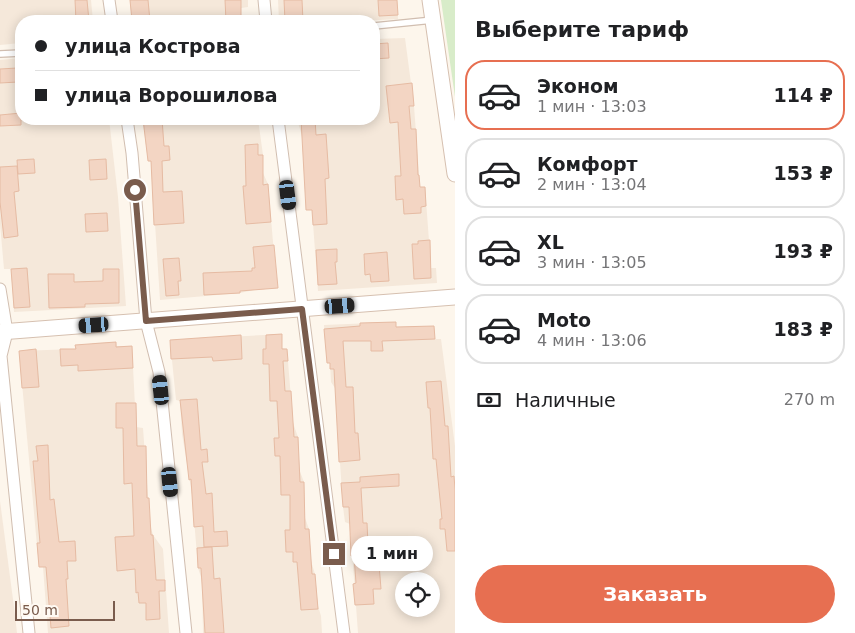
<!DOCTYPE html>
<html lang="ru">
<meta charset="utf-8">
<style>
body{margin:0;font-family:"DejaVu Sans",sans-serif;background:#f2f2f2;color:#202124;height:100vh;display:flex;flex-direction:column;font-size:19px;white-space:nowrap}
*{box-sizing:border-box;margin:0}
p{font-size:16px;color:#757577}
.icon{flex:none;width:28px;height:28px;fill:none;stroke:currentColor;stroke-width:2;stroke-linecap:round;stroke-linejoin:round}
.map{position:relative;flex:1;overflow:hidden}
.panel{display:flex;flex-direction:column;background:#fff;width:400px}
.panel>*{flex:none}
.guide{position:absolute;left:15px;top:15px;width:365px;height:110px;border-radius:20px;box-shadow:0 2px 12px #0003;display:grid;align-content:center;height:110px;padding:0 20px;background:#fff}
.controls{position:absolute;left:395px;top:572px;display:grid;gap:10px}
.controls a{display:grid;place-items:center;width:45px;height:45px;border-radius:50%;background:#fff;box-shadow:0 2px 12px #0003;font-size:25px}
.scale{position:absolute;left:15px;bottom:12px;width:100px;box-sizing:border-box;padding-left:5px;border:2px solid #7a5c4d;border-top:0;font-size:14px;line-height:18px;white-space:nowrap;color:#7a5c4d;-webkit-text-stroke:4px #fffaf3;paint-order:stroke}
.end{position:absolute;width:22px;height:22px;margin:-11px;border:6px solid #7a5c4d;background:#fff;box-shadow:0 0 0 2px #fff}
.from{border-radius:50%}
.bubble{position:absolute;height:35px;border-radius:18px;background:#fff;box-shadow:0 2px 12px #0003;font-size:16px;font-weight:800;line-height:35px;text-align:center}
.car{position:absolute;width:15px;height:30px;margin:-15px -8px;border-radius:6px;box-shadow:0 0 4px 1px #0007;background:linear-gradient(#222 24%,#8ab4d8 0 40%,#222 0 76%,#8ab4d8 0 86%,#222 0)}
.guide b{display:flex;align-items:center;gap:18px;height:48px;font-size:19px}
.guide b+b{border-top:1px solid #e0e0e0}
.guide i{width:12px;height:12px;background:#202124}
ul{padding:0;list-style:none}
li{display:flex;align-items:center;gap:15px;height:70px;margin:0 10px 8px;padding:0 10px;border:2px solid #e0e0e0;border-radius:20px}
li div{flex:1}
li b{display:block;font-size:19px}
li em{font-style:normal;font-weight:800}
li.on{border-color:#e76f51}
li>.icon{width:45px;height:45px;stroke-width:1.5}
h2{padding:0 20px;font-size:22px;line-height:60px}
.pay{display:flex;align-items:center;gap:12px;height:55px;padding:0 20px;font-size:19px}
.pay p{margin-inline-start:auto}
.button{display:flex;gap:10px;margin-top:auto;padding:10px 20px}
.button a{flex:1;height:58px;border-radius:30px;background:#e76f51;color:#fff;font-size:20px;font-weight:800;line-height:58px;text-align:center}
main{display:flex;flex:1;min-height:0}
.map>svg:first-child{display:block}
.residential{fill:#f5e8da;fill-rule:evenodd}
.green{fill:#d8ecc9}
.building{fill:#f3d5c3;stroke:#e6bba3}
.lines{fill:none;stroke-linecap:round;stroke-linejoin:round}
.lane-casing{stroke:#d1beb0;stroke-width:8}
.street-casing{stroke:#d1beb0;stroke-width:13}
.secondary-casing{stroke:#d6c0b0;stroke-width:17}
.lane{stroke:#fff;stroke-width:5.5}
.street{stroke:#fff;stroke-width:11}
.secondary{stroke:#fff;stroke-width:15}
.route{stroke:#7a5c4d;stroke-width:6}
</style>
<main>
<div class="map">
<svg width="455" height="633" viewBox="0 0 455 633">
<rect width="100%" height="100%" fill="#fdf6ec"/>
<g class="residential">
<polygon points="0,0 91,0 93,21 21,21 21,43 0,45"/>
<polygon points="130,0 248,0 248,7 241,8 241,21 132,21"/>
<polygon points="278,0 397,0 398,19 360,21 279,21"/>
<polygon points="405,38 414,106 420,187 425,187 431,268 436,268 437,283 318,291 312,210 305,189 302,136 297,119 374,119 374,39"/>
<polygon points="21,58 21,119 109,119 118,197 126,306 14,312 11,269 4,269 0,224 0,60"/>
<polygon points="137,119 258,119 263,155 263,173 268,184 277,288 254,290 240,293 160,300 151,162 148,161 143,123 138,123"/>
<path d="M396 322V327L434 326 435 339H441L455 446V633H358L350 524 345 522 343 507 335 388 331 382 330 363H327L324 325ZM404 581H431V609H404Z"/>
<polygon points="282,334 282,348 287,349 293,423 298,437 299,469 304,482 305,518 309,529 311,561 315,574 318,606 321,616 322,633 203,633 202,580 198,568 192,494 182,434 180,401 176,400 170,340"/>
<polygon points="116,342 117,346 132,346 136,427 143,428 150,524 153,535 163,549 169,633 48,633 43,567 39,567 19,351 75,349 75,345 84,345 92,347 92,343"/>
<polygon points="0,501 14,607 17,633 0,633"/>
</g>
<polygon class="green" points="441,0 455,0 455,97"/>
<g class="building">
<polygon points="75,0 87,0 89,21 76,21"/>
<polygon points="130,0 148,0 150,21 132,21"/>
<polygon points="225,0 241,0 241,21 226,21"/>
<polygon points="284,0 302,0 303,21 285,21"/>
<polygon points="378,0 397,0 398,15 379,16"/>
<polygon points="388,43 389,58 374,59 374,44"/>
<polygon points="17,68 18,82 0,83 0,69"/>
<polygon points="412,83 414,106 409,106 411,129 416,129 418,175 419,175 420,187 425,187 426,206 421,207 421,213 404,214 403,199 396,200 395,176 401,176 398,122 390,123 386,86"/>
<polygon points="21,113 21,125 0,126 0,115"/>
<polygon points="143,119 162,119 164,146 169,146 170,160 162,161 163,192 182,191 184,223 154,225 151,161 148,161"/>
<polygon points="301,119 315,119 316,135 326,134 329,178 325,179 327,224 313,225 312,210 306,210"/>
<polygon points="258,144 258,155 263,155 263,185 268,184 271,222 246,224 243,186 246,186 245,145"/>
<polygon points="34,159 35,173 18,174 17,160"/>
<polygon points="106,159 107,179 90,180 89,160"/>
<polygon points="17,166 19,191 14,192 18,236 4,238 0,202 0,167"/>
<polygon points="107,213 108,231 86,232 85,214"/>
<polygon points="430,240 431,278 414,279 412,244 418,244 418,241"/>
<polygon points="274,245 278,288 240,291 240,293 204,295 203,273 252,271 252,268 255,268 253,247"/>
<polygon points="337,249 337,262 335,262 337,284 318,285 316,250"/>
<polygon points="387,252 389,281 371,282 370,274 365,275 364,254"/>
<polygon points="179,258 181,281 178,281 179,295 166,296 163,259"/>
<polygon points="27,268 30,307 14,308 11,269"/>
<polygon points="103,269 119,269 119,303 85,304 85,307 49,308 48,274 74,274 74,282 103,281"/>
<polygon points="396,322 396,327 434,326 435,339 382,341 383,351 371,351 371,341 343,341 346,387 353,387 355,433 358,433 360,460 339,462 334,369 330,369 330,363 327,363 324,329 360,326 360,323"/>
<polygon points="282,334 282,349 287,349 288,361 283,361 285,391 291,391 294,437 298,437 300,482 304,482 305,529 309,529 312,574 315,574 318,609 301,610 297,562 293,562 293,552 286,552 285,530 290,530 290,495 281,495 280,456 275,456 274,438 279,438 277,401 270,401 269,364 263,364 263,349 266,349 266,335"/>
<polygon points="241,335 242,359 213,361 212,357 171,359 170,340"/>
<polygon points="116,342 116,347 132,346 133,368 78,371 78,365 61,366 60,349 76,349 75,345"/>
<polygon points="36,349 39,387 22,388 19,351"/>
<polygon points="441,381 445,426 448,426 451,477 454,476 455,489 455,551 447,551 445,529 440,529 440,519 442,519 436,459 433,459 430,408 428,408 426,382"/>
<polygon points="197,399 201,450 207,449 208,462 202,462 206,494 212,493 214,532 227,531 228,546 204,547 203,526 194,527 191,479 189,480 180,400"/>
<polygon points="116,403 136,403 137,446 146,446 147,498 149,498 151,535 153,535 156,580 165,580 165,591 159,591 160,619 146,620 146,603 139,603 138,592 136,593 135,569 117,571 115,537 134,536 132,483 124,484 123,428 116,428"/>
<polygon points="48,445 50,500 54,499 59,542 75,541 76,561 67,561 68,579 66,579 69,626 51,628 46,567 39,567 37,543 40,543 33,461 38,461 36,446"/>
<polygon points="399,474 399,486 361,488 363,523 367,523 369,565 379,564 381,589 373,589 374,604 355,605 353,584 356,583 354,556 351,556 349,507 343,507 341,483 360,482 360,477"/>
<polygon points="212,547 214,579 220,578 224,633 205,633 201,568 198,568 197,548"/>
</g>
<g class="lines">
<g class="lane-casing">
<g id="lane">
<polyline points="374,26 433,20"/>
<polyline points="0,54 21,53"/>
</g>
</g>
<g class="street-casing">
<g id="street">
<polyline points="109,0 112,21"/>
<polyline points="264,0 266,21"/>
<polyline points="127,119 132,153 146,321 159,372 186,633"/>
<polyline points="278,119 344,633"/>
<polyline points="0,289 7,332 1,356 29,633"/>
</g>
</g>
<g class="secondary-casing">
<g id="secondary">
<polyline points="430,0 455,174"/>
<polyline points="0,332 455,297"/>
</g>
</g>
<use href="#lane" class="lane"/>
<use href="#street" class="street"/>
<use href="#secondary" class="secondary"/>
</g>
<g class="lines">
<polyline class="route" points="135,190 146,321 302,309 334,554"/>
</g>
</svg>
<div class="controls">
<a><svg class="icon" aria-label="locate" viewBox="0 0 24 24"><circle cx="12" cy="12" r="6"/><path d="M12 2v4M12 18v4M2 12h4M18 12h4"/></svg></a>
</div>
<div class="scale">50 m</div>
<i class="end from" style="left:135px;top:190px"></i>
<i class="end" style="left:334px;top:554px"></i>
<div class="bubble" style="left:351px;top:536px;width:82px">1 мин</div>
<i class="car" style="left:288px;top:195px;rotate:173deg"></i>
<i class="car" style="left:340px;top:306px;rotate:86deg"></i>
<i class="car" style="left:94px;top:325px;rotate:266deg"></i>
<i class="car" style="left:161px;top:390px;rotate:354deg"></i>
<i class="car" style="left:170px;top:482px;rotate:174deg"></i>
<div class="guide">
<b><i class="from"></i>улица Кострова</b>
<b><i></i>улица Ворошилова</b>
</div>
</div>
<section class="panel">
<h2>Выберите тариф</h2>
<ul>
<li class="on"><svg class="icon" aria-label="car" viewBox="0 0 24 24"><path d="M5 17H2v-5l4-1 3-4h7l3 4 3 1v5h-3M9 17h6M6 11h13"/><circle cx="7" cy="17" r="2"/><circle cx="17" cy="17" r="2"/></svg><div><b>Эконом</b><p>1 мин · 13:03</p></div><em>114 ₽</em></li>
<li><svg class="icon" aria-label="car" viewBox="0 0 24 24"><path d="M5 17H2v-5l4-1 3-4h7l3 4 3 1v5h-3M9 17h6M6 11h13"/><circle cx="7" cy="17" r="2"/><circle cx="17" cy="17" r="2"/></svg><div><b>Комфорт</b><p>2 мин · 13:04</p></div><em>153 ₽</em></li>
<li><svg class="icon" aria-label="car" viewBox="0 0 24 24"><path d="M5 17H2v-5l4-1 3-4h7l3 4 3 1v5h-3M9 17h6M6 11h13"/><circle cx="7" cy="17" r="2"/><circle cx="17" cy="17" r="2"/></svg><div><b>XL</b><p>3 мин · 13:05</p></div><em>193 ₽</em></li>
<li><svg class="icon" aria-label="car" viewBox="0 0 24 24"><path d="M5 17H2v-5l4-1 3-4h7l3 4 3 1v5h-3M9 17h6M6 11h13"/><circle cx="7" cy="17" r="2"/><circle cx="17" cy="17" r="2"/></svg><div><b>Moto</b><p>4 мин · 13:06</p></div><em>183 ₽</em></li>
</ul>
<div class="pay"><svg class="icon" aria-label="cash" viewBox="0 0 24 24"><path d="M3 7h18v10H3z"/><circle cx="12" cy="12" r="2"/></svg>Наличные<p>270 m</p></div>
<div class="button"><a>Заказать</a></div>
</section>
</main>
